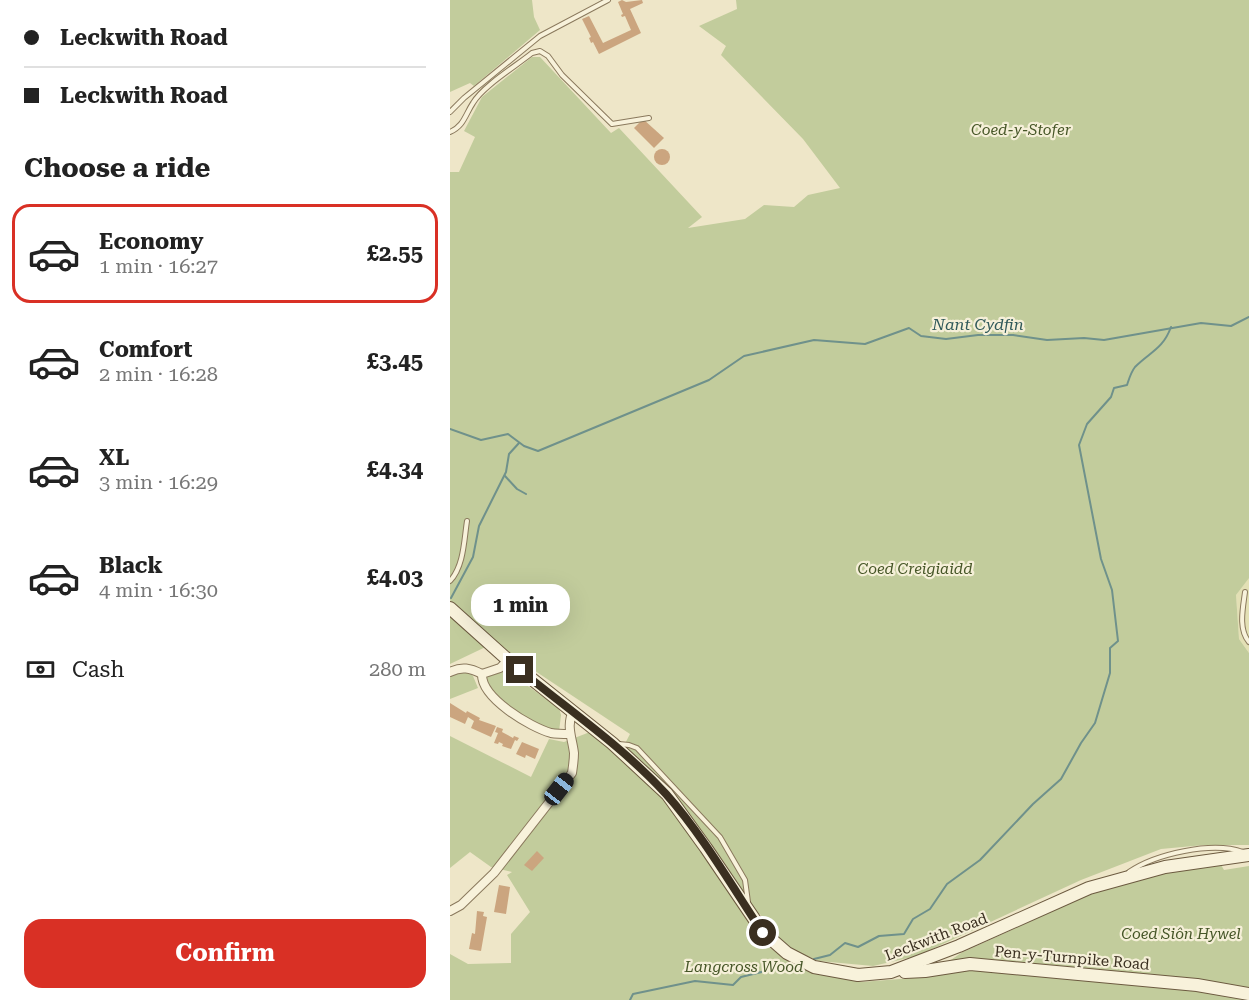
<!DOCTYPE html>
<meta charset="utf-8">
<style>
body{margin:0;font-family:"Roboto Serif",serif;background:#f6f6f6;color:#222;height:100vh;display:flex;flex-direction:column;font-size:22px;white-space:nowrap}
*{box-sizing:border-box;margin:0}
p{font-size:20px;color:#767676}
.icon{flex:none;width:33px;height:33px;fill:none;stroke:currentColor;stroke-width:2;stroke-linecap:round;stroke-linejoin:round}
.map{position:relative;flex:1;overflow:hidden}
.sheet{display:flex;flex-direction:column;background:#fff;width:450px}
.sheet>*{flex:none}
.guide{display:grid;align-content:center;height:132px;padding:0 24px;background:#fff}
.end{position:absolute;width:27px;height:27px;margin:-14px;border:8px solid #3a2f20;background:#fff;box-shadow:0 0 0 3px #fff}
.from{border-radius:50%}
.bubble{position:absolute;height:42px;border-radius:18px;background:#fff;box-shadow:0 6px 24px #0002;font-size:20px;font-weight:700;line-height:42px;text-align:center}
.car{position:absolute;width:18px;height:36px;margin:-18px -9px;border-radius:8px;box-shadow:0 0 4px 2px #0007;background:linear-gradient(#222 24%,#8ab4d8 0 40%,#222 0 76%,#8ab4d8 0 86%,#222 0)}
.guide b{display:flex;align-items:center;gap:21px;height:57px;font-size:22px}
.guide b+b{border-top:2px solid #e0e0e0}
.guide i{width:15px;height:15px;background:#222}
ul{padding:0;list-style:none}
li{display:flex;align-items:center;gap:18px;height:99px;margin:0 12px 9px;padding:0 12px;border:3px solid transparent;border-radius:18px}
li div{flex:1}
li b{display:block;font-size:22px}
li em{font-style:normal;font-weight:700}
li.active{border-color:#d93025}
li>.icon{width:54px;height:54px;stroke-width:1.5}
h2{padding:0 24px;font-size:27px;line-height:72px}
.pay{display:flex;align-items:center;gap:15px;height:66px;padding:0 24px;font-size:22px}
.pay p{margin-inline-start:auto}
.button{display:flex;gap:12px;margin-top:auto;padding:12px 24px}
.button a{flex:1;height:69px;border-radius:18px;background:#d93025;color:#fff;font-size:24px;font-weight:700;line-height:69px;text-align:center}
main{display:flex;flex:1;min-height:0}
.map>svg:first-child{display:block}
.farmland{fill:#e3e0b5}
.green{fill:#c2cc9c}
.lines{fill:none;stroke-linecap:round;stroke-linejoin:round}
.stream{stroke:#6f918b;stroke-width:2}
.building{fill:#cba57f}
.lane-casing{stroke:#8a795d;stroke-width:6}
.street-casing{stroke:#8a795d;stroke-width:10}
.secondary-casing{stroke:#6c5a40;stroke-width:14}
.lane{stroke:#f8f2db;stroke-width:4}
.street{stroke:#f8f2db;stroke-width:8}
.secondary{stroke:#f8f2db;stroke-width:12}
.route{stroke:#3a2f20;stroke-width:8}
.labels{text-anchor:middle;stroke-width:4.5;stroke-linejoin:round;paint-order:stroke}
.park-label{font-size:15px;font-style:italic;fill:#465627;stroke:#f5efd8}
.street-label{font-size:15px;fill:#3a2f20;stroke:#f5efd8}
.water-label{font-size:16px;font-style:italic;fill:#30595a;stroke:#f5efd8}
</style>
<main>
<section class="sheet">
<div class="guide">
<b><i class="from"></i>Leckwith Road</b>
<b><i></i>Leckwith Road</b>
</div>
<h2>Choose a ride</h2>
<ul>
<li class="active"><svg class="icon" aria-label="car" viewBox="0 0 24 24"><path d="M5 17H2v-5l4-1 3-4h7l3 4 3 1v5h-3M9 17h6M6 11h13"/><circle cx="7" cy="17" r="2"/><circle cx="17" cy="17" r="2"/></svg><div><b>Economy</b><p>1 min · 16:27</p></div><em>£2.55</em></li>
<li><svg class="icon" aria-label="car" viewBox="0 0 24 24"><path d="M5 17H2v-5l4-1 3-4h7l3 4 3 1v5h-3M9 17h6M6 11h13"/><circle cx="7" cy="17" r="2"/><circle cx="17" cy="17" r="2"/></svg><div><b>Comfort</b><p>2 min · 16:28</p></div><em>£3.45</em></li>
<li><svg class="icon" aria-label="car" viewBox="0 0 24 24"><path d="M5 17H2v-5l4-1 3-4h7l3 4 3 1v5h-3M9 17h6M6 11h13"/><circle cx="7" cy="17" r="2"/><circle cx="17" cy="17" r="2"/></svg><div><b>XL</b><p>3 min · 16:29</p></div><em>£4.34</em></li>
<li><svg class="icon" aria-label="car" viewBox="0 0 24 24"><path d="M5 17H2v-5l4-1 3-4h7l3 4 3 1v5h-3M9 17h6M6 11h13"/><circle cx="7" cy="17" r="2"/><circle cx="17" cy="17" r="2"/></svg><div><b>Black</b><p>4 min · 16:30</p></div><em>£4.03</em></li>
</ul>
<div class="pay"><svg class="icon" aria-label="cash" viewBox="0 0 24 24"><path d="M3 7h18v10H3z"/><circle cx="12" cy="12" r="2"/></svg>Cash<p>280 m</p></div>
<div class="button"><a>Confirm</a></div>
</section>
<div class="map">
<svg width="799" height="1000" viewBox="0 0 799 1000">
<rect width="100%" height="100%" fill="#eee6c8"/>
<polygon class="farmland" points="798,578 799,578 799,653 789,639 786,595"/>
<g class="green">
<polygon points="0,0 82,0 84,17 90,30 24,86 20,83 0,92"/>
<polygon points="286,0 799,0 799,578 786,595 789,639 799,653 799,845 754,845 711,849 631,880 467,956 423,966 369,961 345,951 319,930 310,914 297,919 320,948 351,967 411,982 476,977 511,953 640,894 715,870 770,863 774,870 799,866 799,1000 0,1000 0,954 18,964 61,963 61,934 80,912 57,875 62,872 41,867 20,852 0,868 0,736 81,777 99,739 114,742 140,732 150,739 168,757 180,734 70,661 46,642 0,664 0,617 7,610 0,600 0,172 9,172 25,137 14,131 32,97 82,57 90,57 161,133 169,128 252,217 238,228 295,219 314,205 344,207 358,195 390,188 353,139 271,55 276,46 249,26 287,9"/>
<polygon points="18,671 23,676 28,688 0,699 0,675"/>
<path d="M49 671 61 674 109 708 111 715 109 732C90 727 35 700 37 676Z"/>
</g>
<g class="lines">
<g class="stream">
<polyline points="0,429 31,440 58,434 74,446 88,451 259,380 294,356 364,340 415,344 459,328 471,336 496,339 528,335 563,335 597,340 634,338 654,340 751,323 781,326 799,317"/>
<polyline points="55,476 67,489 76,494"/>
<polyline points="1,598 23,557 29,526 56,472 59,454 69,443"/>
<path d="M364 959 380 955 395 943 408 947 429 936 454 934 463 919 480 909 497 884 530 860 583 804 611 779 631 743 645 723 660 673V648L668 641 662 590 651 559 629 445 637 424 661 397 664 388 677 385C679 379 681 372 685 367 700 352 713 349 721 327"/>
<polyline points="180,1000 183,994 245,981 283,985 291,977 344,964"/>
</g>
</g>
<g class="building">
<polygon points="172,0 176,2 192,0 193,3 180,9 191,33 149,54 143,42 141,43 139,38 141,37 132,19 139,16 153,43 181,30 175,16 172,17 171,15 173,14 168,2"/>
<polygon points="193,119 214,138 204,148 184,128"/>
<circle cx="212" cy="157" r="8"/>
<polygon points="0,703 16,713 17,711 30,718 29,720 46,726 41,737 21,728 24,721 18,717 15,724 0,717"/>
<polygon points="47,727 53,729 52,732 63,738 64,736 69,738 67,741 65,740 61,749 52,746 53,744 49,742 48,744 44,743 48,733 45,732"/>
<polygon points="72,742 89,749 85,759 76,755 75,758 66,754"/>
<polygon points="87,851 94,858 82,871 74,865"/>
<polygon points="49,885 60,887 56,914 44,912"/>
<polygon points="27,911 34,912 33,916 37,917 31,951 19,949 22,933 25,934"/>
</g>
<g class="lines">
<g class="lane-casing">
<g id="lane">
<polyline points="0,112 14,98 90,36 158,0"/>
<path d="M0 132C14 126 15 115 23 103 33 86 66 66 82 53L90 51 98 56 112 75 162 124 199 118"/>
<path d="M0 581C14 566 14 540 17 521"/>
<path d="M795 592C793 608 788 629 799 642"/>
<polyline points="169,744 179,745 187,748 270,837 295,880 298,902"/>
<path d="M679 872C705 854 762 841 793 852"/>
</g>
</g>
<g class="street-casing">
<g id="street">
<path d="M58 660 50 668 32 674C31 698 80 727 101 733 107 734 113 734 120 734"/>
<path d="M0 672C12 666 20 668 32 674"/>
<path d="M0 911 11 905 44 873 122 773C123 766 124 760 124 753 122 737 116 726 123 711"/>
</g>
</g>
<g class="secondary-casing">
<g id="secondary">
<polyline points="0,608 58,660 162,743 217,794 256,848 313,932 337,953 364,967 408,975 441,972 509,946 639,888 715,867 799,855"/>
<polyline points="455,972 475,971 520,964 747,985 799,994"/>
</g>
</g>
<use href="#lane" class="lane"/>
<use href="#street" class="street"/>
<use href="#secondary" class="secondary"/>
</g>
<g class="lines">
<path class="route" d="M70 670C120 711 173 747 216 794 252 834 283 888 313 933"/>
</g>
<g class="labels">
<g class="park-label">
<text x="571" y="135">Coed-y-Stofer</text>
<text x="465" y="574">Coed Creigiaidd</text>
<text x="731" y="939">Coed Siôn Hywel</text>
<text x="294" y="972">Langcross Wood</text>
</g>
<g class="street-label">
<text transform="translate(486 937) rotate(-21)" y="5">Leckwith Road</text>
<text transform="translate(622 958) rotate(5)" y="5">Pen-y-Turnpike Road</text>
</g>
<g class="water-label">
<text x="528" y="330">Nant Cydfin</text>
</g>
</g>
</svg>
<i class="end from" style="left:313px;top:933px"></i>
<i class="end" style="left:70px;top:670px"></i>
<div class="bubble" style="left:21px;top:584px;width:99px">1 min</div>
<i class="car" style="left:109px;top:789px;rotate:38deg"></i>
</div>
</main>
